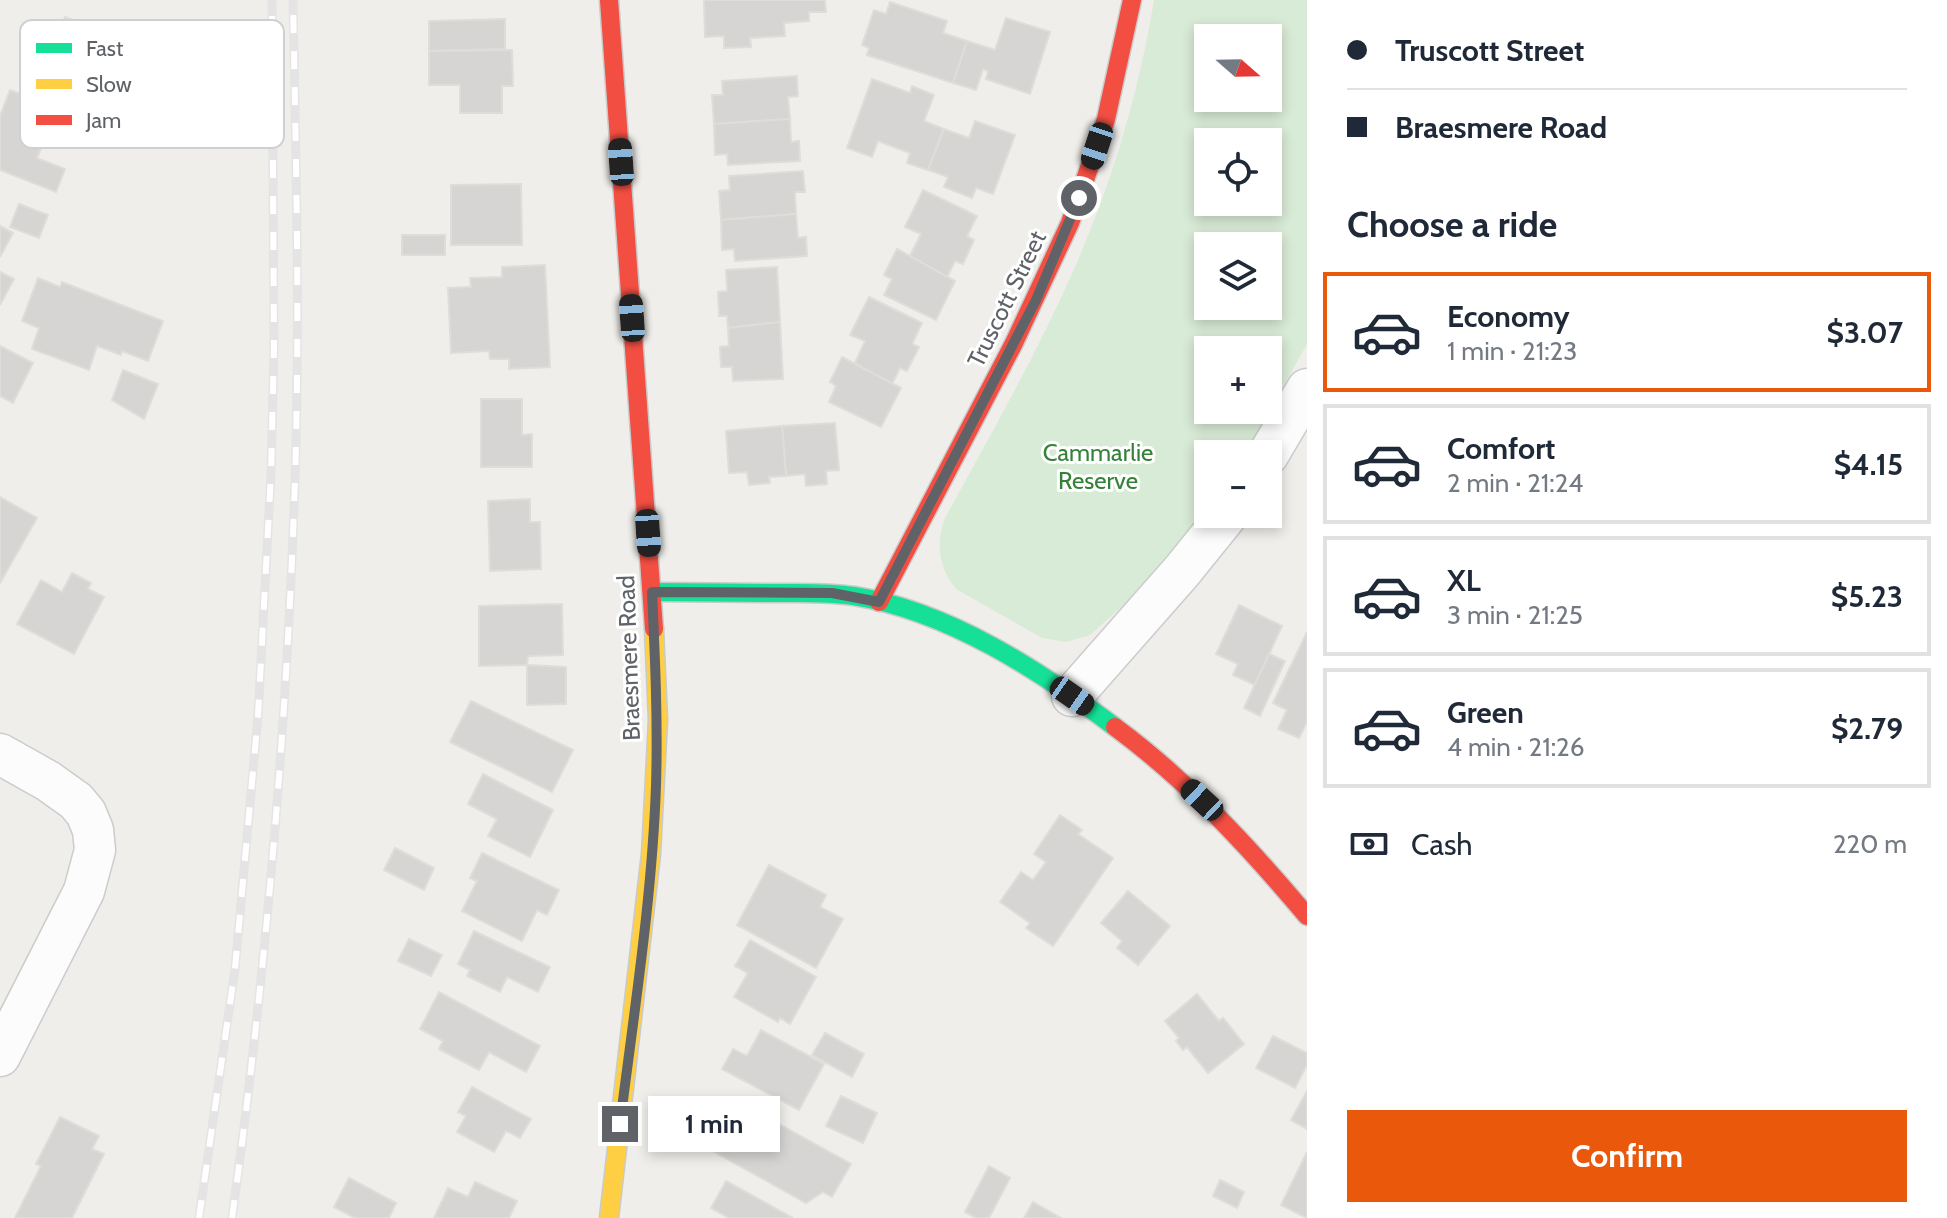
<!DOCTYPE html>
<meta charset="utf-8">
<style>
body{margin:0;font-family:Cabin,sans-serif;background:#f2f2f3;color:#1f2937;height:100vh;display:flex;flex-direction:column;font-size:30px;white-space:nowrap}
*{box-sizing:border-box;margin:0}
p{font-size:26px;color:#747a83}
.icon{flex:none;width:44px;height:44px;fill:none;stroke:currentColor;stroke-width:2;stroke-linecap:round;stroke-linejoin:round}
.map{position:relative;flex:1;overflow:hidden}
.drawer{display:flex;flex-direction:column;background:#fff;width:640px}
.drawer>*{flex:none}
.top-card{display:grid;align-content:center;height:176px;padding:0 40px;background:#fff}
.needle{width:52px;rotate:110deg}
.tools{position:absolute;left:1194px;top:24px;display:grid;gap:16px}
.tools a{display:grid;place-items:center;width:88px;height:88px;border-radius:0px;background:#fff;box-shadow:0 4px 12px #0003;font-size:40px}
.end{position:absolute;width:36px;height:36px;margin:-18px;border:10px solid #5f6368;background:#fff;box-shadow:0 0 0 4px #fff}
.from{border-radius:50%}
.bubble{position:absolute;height:56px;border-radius:0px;background:#fff;box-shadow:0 4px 12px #0003;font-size:26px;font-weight:700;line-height:56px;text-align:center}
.car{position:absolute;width:24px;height:48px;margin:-24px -12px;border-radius:10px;box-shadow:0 0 6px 2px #0007;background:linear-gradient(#222 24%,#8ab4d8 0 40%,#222 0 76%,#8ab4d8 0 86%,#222 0)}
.top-card b{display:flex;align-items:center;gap:28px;height:76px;font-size:30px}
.top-card b+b{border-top:2px solid #e0e1e3}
.top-card i{width:20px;height:20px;background:#1f2937}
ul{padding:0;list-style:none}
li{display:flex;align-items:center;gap:24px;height:120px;margin:0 16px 12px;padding:0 24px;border:4px solid #e0e1e3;border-radius:0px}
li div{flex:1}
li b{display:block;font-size:30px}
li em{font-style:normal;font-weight:700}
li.selected{border-color:#ea580c}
li>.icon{width:72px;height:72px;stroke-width:1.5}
h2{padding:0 40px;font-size:36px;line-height:96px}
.pay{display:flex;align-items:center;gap:20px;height:88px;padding:0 40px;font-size:30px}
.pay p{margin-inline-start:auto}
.button{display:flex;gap:16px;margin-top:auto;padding:16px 40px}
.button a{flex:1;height:92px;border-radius:0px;background:#ea580c;color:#fff;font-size:32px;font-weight:700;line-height:92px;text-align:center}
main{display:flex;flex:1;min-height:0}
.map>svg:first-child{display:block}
.green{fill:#d8ebd6;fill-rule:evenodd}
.building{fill:#d6d5d3;stroke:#deddd9;stroke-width:2}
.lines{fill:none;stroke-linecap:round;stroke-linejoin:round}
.street-casing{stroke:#cbcccc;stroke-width:43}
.fast-casing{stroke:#cacacb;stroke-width:21}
.slow-casing{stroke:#cacacb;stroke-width:21}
.jam-casing{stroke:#cacacb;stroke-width:21}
.street{stroke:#fdfcfc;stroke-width:40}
.fast{stroke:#16e098;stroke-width:18}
.slow{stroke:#ffcf43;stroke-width:18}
.jam{stroke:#f24e42;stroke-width:18}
.rail-casing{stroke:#e4e4e4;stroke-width:9}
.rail{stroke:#fff;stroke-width:6;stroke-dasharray:18;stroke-linecap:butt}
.route{stroke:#5f6368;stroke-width:10}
.labels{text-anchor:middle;stroke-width:6;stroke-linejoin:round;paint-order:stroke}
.street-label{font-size:24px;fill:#5f6368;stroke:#fff}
.park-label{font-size:24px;fill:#348238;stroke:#fff}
.key{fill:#fff;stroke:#cfd0d2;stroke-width:2}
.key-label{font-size:22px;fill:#5f6368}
</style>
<main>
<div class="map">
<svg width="1307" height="1218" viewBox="0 0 1307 1218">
<rect width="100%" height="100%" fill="#efeeea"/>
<path class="green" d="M1154 0H1307V344L1245 454H1208V507L1127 602 1090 635 1066 642 1042 638 956 589C939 568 936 546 944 520 989 437 1037 354 1075 267 1112 182 1139 92 1154 0ZM1208 38H1268V98H1208ZM1208 142H1268V202H1208ZM1208 246H1268V306H1208ZM1208 350H1268V410H1208Z"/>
<g class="building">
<polygon points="704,0 825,0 826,12 809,12 809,21 784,23 785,36 750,38 751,47 724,48 724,36 705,37"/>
<polygon points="890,2 947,21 943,33 967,41 953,83 867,55 869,48 862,45 874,10 886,14"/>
<polygon points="65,17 118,37 91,110 38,90"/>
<polygon points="1006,18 1050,32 1030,94 986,79 988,71 983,69 976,90 953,83 967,41 995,50"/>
<polygon points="505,19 505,49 429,51 429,21"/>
<polygon points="512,50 513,86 502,86 502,113 460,113 460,85 429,85 429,51"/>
<polygon points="797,76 798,96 788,97 790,119 714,124 712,95 723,95 722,81"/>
<polygon points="872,79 910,93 912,86 934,95 924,121 944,129 928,170 907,163 910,153 878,141 872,157 847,148"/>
<polygon points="10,90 83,117 72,145 46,136 37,158 65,169 56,192 0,170 0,116"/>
<polygon points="790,119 791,142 799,141 800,161 728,165 727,154 715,155 714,124"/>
<polygon points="975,121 1015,135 993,194 976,188 972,198 944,187 948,177 928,170 944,129 969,138"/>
<polygon points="803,171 805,192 795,192 796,214 721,220 719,191 730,190 729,176"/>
<polygon points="521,184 522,245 451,245 451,185"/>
<polygon points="923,190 977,216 967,236 974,240 963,264 955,261 947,277 910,256 921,234 905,227"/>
<polygon points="19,204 48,215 39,238 10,227"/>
<polygon points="796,214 798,238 806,237 807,256 735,261 734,249 722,250 721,220"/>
<polygon points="0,226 13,233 0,257"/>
<rect x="402" y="235" width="43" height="20"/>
<polygon points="897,249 955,281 936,320 884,295 892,279 884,275"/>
<polygon points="545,265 550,367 509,369 509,359 490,359 489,351 451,353 448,288 471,287 470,278 502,277 502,267"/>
<polygon points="777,267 780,322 728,328 727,316 719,316 718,292 727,291 726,270"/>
<polygon points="0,272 14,279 0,305"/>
<polygon points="38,278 60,287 62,282 163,321 148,361 122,351 121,355 97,346 89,370 32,349 39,328 22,321"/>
<polygon points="869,297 922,323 912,344 919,347 907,371 900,368 892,384 855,363 865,341 850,335"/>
<polygon points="780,322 783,379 733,381 732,367 721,367 720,347 729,346 728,328"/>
<polygon points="0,346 33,363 13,403 0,396"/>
<polygon points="842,357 901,388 881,427 829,402 836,386 830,382"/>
<polygon points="123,370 158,384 144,419 112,400"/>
<polygon points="481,399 522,399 522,435 532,434 532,467 481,467"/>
<polygon points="835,423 839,470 826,471 827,484 806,486 805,474 786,476 782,426"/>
<polygon points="782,426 786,476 769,477 770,483 749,485 747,472 729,473 726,431"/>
<polygon points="0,497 37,518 0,583"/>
<polygon points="530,499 530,522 540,522 541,569 490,571 488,501"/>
<polygon points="72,573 91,583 88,589 104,597 74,654 17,624 41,580 62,592"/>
<polygon points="562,604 563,655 528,656 527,665 479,666 479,606"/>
<polygon points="1239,605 1282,626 1255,685 1233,675 1238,664 1216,654"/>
<polygon points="1307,632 1307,722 1299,738 1278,729 1287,710 1273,703"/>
<polygon points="1269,654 1285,661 1260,716 1244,708"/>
<polygon points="527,665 566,667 566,704 527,705"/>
<polygon points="471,701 573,750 552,792 450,742"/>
<polygon points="483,774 553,810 530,857 488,836 497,819 468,804"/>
<polygon points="1060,815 1082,830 1078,834 1113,858 1053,946 1026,928 1030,923 1000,902 1021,872 1033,880 1046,862 1034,854"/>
<polygon points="395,848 434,868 424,890 384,870"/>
<polygon points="482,853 559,890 547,915 537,910 522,941 462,911 477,881 470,878"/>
<polygon points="769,865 826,895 820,907 843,919 816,968 737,925"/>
<polygon points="1128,891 1170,926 1138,965 1117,948 1122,941 1101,923"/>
<polygon points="474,931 550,967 538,992 507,977 500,992 467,976 470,970 458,964"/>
<polygon points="409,939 442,955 431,976 398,961"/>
<polygon points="750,940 816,977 790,1024 780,1018 778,1022 734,997 748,973 735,966"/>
<polygon points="439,992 540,1046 526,1072 489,1052 479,1070 439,1049 443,1041 420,1029"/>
<polygon points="1197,994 1219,1021 1223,1018 1244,1044 1208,1073 1187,1047 1183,1050 1176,1041 1179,1038 1165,1021"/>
<polygon points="761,1030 824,1064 799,1110 722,1069 733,1049 747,1056"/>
<polygon points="825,1033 864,1054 852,1077 812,1055"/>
<polygon points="1273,1036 1307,1053 1307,1065 1295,1088 1256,1068"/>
<polygon points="472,1087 531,1119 520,1138 506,1131 494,1152 457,1132 466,1116 458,1112"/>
<polygon points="1307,1091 1307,1129 1291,1120"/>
<polygon points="841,1096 877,1113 863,1143 826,1126"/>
<polygon points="732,1098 851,1164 832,1197 823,1192 806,1203 711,1150 724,1127 717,1123"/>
<polygon points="60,1117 99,1136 92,1149 104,1154 72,1218 15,1218 41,1166 36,1164"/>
<polygon points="1307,1152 1307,1218 1281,1205"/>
<polygon points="989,1166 1010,1178 989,1218 976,1218 965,1212"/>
<polygon points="349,1178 396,1203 389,1218 355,1218 334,1207"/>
<polygon points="1220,1180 1244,1192 1237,1208 1213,1196"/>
<polygon points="726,1181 793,1218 729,1218 711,1208"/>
<polygon points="475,1182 517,1201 509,1218 434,1218 448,1188 468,1197"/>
<polygon points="1033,1202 1061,1218 1024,1218"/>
</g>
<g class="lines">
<g class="street-casing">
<g id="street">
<polyline points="1268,455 1307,389"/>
<polyline points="1072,696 1182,571 1228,514"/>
<polyline points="0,754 48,781 76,801 86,813 93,830 95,850 84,891 0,1056"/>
</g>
</g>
<g class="fast-casing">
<path id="fast" d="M652 592C693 592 734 593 775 593 801 593 828 592 854 596 949 611 1040 671 1115 727"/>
</g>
<g class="slow-casing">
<polyline id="slow" points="609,1218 651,854 658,720 654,629"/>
</g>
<g class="jam-casing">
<g id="jam">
<polyline points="609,0 654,629"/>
<polyline points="879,602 1014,343 1070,223 1106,119 1132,0"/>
<path d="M1115 727C1188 781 1249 847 1307 916"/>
</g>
</g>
<use href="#street" class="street"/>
<use href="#fast" class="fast"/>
<use href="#slow" class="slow"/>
<use href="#jam" class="jam"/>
<g class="rail-casing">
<g id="rail">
<polyline points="199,1218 235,969 258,716 271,474 274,347 272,0"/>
<path d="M232 1218C266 973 287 726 295 479 300 319 296 160 293 0"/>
</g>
</g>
<use href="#rail" class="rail"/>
</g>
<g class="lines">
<path class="route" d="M620 1124C634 1012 652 899 656 786 658 721 655 656 652 592L832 593 879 602 1036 300 1079 198"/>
</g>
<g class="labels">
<g class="street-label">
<text transform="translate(1007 299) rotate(-64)" y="8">Truscott Street</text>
<text transform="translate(629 658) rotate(-92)" y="8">Braesmere Road</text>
</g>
<g class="park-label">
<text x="1098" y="461">Cammarlie<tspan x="1098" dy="28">Reserve</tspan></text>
</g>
</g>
<rect x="20" y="20" width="264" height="128" rx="12" class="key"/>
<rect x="36" y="43" width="36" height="10" fill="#16e098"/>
<rect x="36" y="79" width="36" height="10" fill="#ffcf43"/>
<rect x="36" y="115" width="36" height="10" fill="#f24e42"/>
<g class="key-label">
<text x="86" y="56">Fast</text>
<text x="86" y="92">Slow</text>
<text x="86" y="128">Jam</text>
</g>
</svg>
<div class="tools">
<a><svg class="needle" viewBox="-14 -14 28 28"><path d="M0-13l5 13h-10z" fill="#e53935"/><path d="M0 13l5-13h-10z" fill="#747a83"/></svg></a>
<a><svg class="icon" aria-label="locate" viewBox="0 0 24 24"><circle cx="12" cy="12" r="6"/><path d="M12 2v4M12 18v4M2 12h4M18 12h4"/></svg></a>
<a><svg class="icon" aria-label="layers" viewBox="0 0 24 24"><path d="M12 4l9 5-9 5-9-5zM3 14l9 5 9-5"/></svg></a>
<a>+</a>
<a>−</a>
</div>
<i class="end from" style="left:1079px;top:198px"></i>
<i class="end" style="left:620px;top:1124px"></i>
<div class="bubble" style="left:648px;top:1096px;width:132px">1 min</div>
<i class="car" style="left:1097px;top:146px;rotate:198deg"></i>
<i class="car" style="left:621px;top:162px;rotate:356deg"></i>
<i class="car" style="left:632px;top:318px;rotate:356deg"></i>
<i class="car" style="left:648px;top:533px;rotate:176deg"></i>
<i class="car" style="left:1072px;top:696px;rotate:125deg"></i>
<i class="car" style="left:1202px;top:800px;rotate:313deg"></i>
</div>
<section class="drawer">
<div class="top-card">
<b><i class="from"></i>Truscott Street</b>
<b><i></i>Braesmere Road</b>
</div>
<h2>Choose a ride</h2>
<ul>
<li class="selected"><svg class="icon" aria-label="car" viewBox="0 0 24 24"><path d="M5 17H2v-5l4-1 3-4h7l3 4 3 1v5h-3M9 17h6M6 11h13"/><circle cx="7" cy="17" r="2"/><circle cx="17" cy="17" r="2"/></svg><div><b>Economy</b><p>1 min · 21:23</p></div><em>$3.07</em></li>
<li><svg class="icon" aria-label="car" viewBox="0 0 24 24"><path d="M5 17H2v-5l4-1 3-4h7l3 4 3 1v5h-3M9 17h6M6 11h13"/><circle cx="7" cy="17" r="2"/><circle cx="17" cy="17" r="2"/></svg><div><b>Comfort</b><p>2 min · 21:24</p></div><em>$4.15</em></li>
<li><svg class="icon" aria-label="car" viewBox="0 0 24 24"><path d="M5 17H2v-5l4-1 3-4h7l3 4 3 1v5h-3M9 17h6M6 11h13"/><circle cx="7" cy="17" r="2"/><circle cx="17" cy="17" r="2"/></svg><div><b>XL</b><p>3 min · 21:25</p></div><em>$5.23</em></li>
<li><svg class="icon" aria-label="car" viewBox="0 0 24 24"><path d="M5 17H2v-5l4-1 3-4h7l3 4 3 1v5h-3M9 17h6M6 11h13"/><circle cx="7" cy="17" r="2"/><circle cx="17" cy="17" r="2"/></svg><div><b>Green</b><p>4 min · 21:26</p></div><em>$2.79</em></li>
</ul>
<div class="pay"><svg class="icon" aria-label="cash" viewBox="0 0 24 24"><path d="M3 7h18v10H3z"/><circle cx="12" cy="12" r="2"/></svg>Cash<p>220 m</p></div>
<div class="button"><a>Confirm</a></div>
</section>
</main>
